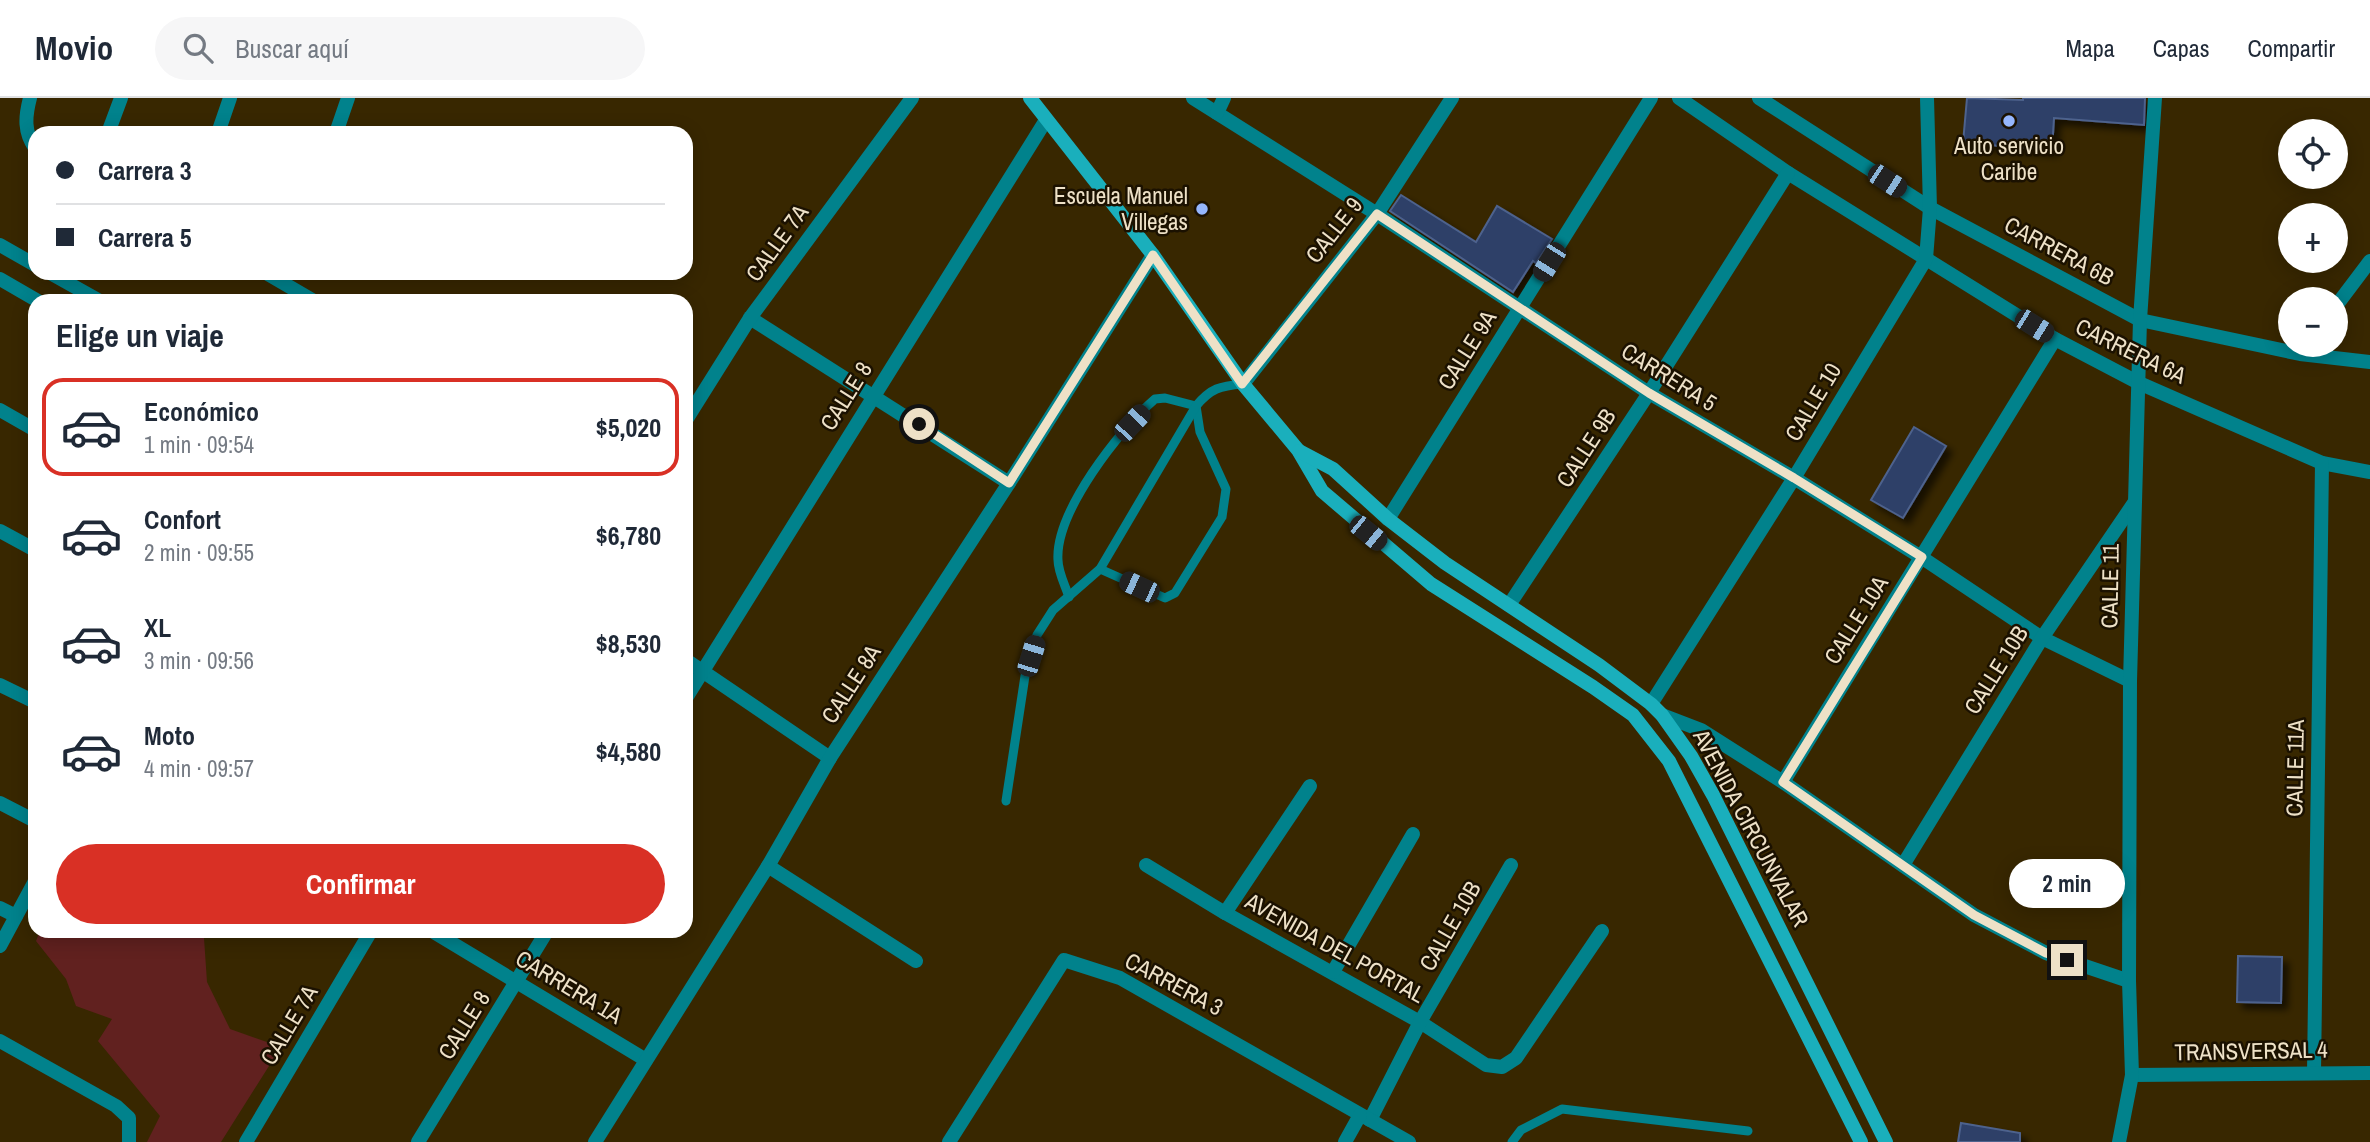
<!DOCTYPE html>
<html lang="es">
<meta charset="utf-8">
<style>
body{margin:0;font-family:"Archivo Narrow",sans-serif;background:#f6f6f7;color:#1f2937;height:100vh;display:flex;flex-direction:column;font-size:26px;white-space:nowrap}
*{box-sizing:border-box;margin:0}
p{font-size:23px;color:#747a83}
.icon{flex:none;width:38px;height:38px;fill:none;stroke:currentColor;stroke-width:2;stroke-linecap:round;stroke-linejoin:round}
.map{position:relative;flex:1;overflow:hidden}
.drawer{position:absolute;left:28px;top:196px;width:665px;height:644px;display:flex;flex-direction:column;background:#fff;border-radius:21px;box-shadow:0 4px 18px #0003}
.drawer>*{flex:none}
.top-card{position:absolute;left:28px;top:28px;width:665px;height:154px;border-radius:21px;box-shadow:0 4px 18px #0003;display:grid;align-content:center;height:154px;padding:0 28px;background:#fff}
.controls{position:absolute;left:2278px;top:21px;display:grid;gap:14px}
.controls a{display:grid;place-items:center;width:70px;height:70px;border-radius:50%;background:#fff;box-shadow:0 4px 18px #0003;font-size:35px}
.end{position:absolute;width:32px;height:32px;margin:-16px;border:9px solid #eee1c7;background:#111;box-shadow:0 0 0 4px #111}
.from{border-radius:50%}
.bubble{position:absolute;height:49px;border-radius:24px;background:#fff;box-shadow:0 4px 18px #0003;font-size:23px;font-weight:700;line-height:49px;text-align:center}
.car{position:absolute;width:21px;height:42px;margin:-21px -10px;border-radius:9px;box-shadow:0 0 5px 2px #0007;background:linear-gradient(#222 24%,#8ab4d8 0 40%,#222 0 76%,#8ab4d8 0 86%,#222 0)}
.top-card b{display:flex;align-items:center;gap:24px;height:66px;font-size:26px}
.top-card b+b{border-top:2px solid #e0e1e3}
.top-card i{width:18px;height:18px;background:#1f2937}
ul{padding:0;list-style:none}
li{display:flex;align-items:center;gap:21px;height:98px;margin:0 14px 10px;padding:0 14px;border:4px solid transparent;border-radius:21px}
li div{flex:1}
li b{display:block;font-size:26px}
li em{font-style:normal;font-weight:700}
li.on{border-color:#d93025}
li>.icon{width:63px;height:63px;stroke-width:1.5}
h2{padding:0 28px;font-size:32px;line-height:84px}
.cta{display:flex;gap:14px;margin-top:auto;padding:14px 28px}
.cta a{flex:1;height:80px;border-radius:42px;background:#d93025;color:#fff;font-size:28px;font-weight:700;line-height:80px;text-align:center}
header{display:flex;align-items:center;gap:42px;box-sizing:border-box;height:98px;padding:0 35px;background:#fff;border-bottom:2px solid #e0e1e3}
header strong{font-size:33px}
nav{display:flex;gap:38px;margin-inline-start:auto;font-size:24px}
.search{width:490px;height:63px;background:#f6f6f7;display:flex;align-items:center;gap:18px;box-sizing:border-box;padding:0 24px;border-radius:38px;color:#747a83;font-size:26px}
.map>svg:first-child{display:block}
.green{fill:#61211f}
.building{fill:#2d4068;stroke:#4e628d;stroke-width:2;filter:url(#shadow)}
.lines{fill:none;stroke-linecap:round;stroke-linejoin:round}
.service{stroke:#01828c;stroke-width:9}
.minor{stroke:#01828c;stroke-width:14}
.secondary{stroke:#1aafbc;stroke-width:14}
.route{stroke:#eee1c7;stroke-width:9}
.poi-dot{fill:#95b6fd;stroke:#1b1100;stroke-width:2.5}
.labels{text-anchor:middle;stroke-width:5;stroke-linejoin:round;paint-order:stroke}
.poi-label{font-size:23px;fill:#eee1c7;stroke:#1b1100}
.street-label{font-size:23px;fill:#eee1c7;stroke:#1b1100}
</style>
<header>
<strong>Movio</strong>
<div class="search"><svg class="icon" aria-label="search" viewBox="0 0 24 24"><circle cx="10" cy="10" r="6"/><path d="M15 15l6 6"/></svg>Buscar aquí</div>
<nav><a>Mapa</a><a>Capas</a><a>Compartir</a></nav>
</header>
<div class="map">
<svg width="2370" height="1044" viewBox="0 0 2370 1044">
<defs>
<filter id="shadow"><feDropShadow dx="6" dy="6" stdDeviation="3.5" flood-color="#0009"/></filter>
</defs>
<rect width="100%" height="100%" fill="#382700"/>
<polygon class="green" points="40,833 192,833 204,840 207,884 230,931 281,949 221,1044 147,1044 160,1018 98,943 112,921 76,908 66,881 36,843"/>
<g class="building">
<polygon points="1967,0 2023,2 2023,0 2145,0 2144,27 2054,20 2052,52 1963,45"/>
<polygon points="1401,97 1476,144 1497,108 1552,141 1536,165 1533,163 1513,194 1390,113"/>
<polygon points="1914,329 1946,348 1903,420 1871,402"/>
<polygon points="2238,858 2282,859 2281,905 2237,904"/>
<polygon points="1961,1025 2020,1035 2020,1044 1958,1044"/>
</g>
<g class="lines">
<g class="service">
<path d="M1069 499C1065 487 1058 474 1058 462 1055 414 1120 331 1155 301L1165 300 1196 308 1200 334 1226 391 1222 419 1175 495 1165 500 1100 471"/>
<path d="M1006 703 1025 578 1037 537 1053 512 1100 471 1196 308C1211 290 1220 288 1243 286"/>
<polyline points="1512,1044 1521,1032 1562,1011 1748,1033"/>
</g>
<g class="minor">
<path d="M30 0C25 19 24 34 35 50"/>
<polyline points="1193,0 1377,116 1649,295 1794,380 1921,459 2042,540 2130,583"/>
<polyline points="1679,0 1788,75 2055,241 2139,285 2322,365 2370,374"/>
<polyline points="1759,0 1930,110 2140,222 2300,256 2370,264"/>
<polyline points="1217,15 1224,0"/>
<polyline points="108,35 121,0"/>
<polyline points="218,35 230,0"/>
<polyline points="336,35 348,0"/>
<polyline points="0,147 35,167"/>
<polyline points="50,175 100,203"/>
<polyline points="266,175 314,203"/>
<polyline points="0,181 38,203"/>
<polyline points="2336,208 2370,163"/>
<polyline points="750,220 1009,385"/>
<polyline points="1243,286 1377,116 1452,0"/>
<polyline points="0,312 35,332"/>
<polyline points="686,322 750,220 912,0"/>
<polyline points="1388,421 1651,0"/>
<polyline points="0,433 35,452"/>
<polyline points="1509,507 1649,295 1788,75"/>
<polyline points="686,562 830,660"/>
<polyline points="0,587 35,604"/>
<polyline points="686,600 1046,22"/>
<polyline points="1651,606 1794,380 1926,161 1930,110 1927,0"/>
<polyline points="1662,617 1701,632 1783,684 1974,817 2046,855 2129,883"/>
<polyline points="1783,684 2055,241"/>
<polyline points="0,705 35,723"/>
<polyline points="1146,767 1225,815 1420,924 1486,967 1502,969 1516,960 1602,833"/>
<polyline points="1903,767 2042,540 2134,405"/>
<polyline points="768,768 916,863"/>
<polyline points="0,810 16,818"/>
<polyline points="1225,815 1310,688"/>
<polyline points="432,833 646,962"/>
<polyline points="0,848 35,783"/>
<polyline points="1333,874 1413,736"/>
<polyline points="0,943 116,1008 129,1020 129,1044"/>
<polyline points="2314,975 2322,365"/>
<polyline points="2132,977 2370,975"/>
<polyline points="1370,1022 1420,924 1511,767"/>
<polyline points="246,1044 371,833"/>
<polyline points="418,1044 547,833"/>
<polyline points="595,1044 768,768 830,660 1009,385 1153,157"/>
<polyline points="949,1044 1064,862 1120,880 1409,1044"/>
<polyline points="1345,1044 1360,1017"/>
<polyline points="2119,1044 2132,977 2129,883 2130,583 2135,404 2140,222 2155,0"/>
</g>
<g class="secondary">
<polyline points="1030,0 1153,157 1243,286 1298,352 1322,393 1431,486 1593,589 1633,617 1669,663 1861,1044"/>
<polyline points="1299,353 1333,371 1388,421 1445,465 1599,567 1651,606 1662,617 1691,658 1713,697 1886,1044"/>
</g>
</g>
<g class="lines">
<polyline class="route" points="919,326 1009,385 1153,157 1242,286 1377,116 1649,295 1794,380 1922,459 1783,684 1974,817 2046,855 2067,862"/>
</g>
<g class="poi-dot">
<circle cx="2009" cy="23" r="7"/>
<circle cx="1202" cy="111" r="7"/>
</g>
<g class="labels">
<g class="poi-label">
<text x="2009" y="56">Auto servicio<tspan x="2009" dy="26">Caribe</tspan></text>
<text x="1188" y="106" text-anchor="end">Escuela Manuel<tspan x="1188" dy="26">Villegas</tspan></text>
</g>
<g class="street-label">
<text transform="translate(1334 132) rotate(-52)" y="8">CALLE 9</text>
<text transform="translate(777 145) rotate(-54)" y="8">CALLE 7A</text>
<text transform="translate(2059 153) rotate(28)" y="8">CARRERA 6B</text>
<text transform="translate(1467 252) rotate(-58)" y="8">CALLE 9A</text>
<text transform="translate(2131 253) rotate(26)" y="8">CARRERA 6A</text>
<text transform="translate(1669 279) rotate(32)" y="8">CARRERA 5</text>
<text transform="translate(846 298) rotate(-58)" y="8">CALLE 8</text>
<text transform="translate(1813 304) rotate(-59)" y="8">CALLE 10</text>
<text transform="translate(1586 350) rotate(-57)" y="8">CALLE 9B</text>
<text transform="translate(2110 488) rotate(-89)" y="8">CALLE 11</text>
<text transform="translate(1856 522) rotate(-58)" y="8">CALLE 10A</text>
<text transform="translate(1996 572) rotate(-58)" y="8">CALLE 10B</text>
<text transform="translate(851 586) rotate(-57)" y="8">CALLE 8A</text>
<text transform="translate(2295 670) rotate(-89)" y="8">CALLE 11A</text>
<text transform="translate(1751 730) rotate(62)" y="8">AVENIDA CIRCUNVALAR</text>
<text transform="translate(1450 828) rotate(-60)" y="8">CALLE 10B</text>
<text transform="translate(1335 850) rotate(29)" y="8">AVENIDA DEL PORTAL</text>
<text transform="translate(1174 886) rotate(28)" y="8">CARRERA 3</text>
<text transform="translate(569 889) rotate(31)" y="8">CARRERA 1A</text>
<text transform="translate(289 927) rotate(-59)" y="8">CALLE 7A</text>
<text transform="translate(464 927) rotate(-58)" y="8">CALLE 8</text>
<text transform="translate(2251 953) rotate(-1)" y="8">TRANSVERSAL 4</text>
</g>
</g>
</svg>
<div class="controls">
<a><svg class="icon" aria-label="locate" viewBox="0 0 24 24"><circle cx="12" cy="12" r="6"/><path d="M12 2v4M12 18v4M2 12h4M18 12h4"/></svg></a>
<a>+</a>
<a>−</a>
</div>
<i class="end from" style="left:919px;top:326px"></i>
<i class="end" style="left:2067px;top:862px"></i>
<div class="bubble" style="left:2009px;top:761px;width:116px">2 min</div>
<i class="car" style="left:1887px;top:83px;rotate:123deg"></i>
<i class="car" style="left:1549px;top:164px;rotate:212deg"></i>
<i class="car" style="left:2034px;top:228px;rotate:122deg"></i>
<i class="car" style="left:1132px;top:325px;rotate:43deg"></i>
<i class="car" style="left:1368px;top:435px;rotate:129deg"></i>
<i class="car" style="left:1139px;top:489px;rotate:295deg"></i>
<i class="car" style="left:1031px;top:558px;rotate:17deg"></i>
<div class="top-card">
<b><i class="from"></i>Carrera 3</b>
<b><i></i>Carrera 5</b>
</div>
<section class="drawer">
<h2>Elige un viaje</h2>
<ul>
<li class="on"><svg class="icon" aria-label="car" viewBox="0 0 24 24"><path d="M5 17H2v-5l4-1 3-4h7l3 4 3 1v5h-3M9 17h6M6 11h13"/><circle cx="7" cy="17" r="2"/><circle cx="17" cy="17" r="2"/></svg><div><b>Económico</b><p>1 min · 09:54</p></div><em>$5,020</em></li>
<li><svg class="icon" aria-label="car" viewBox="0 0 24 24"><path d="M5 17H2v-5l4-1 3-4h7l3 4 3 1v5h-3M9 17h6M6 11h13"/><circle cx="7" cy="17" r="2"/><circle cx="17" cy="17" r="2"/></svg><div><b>Confort</b><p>2 min · 09:55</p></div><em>$6,780</em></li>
<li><svg class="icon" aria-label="car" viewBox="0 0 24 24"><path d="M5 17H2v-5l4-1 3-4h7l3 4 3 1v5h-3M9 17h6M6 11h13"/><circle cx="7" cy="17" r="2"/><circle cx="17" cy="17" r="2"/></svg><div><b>XL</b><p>3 min · 09:56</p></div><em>$8,530</em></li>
<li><svg class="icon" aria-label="car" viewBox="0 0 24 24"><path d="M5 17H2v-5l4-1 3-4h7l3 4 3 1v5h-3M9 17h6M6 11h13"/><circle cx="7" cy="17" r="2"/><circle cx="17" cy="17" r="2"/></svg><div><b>Moto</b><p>4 min · 09:57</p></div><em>$4,580</em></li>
</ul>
<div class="cta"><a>Confirmar</a></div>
</section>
</div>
